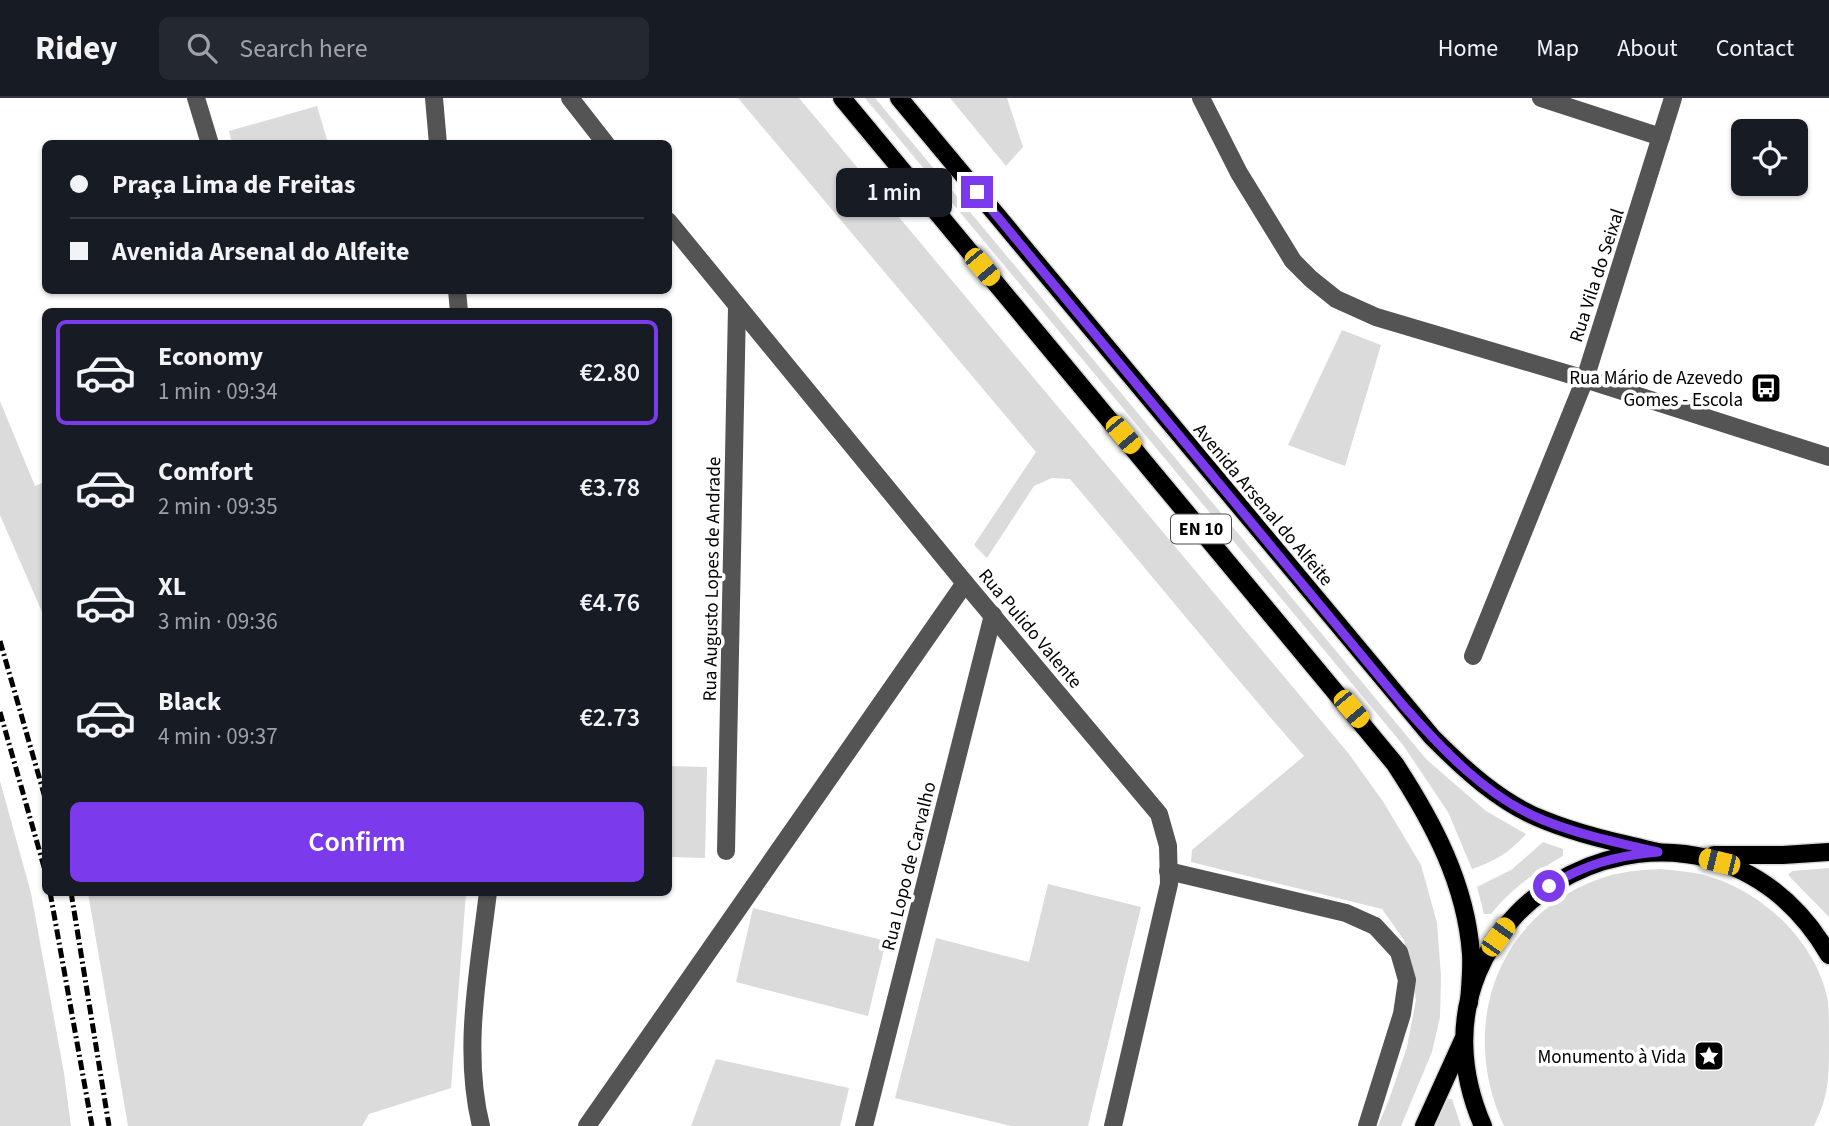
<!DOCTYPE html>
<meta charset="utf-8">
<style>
body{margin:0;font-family:"Source Sans 3",sans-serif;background:#242831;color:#f1f3f6;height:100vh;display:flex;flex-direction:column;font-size:26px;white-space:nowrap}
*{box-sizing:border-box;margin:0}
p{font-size:23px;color:#9ea1a6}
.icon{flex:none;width:38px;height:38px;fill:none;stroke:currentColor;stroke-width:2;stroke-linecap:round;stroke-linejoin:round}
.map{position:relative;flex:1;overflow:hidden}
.details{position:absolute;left:42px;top:210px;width:630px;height:588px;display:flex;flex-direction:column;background:#171b24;border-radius:10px;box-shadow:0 2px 5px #0004}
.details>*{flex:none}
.top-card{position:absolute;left:42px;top:42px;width:630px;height:154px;border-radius:10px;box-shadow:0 2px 5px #0004;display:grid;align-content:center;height:154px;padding:0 28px;background:#171b24}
.buttons{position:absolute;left:1731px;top:21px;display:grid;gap:14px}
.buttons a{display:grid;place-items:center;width:77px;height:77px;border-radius:10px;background:#171b24;box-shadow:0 2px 5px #0004;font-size:35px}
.end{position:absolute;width:32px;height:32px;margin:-16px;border:9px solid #7c3aed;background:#fff;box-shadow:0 0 0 4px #fff}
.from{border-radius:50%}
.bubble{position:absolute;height:49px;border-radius:10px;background:#171b24;box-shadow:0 2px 5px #0004;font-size:23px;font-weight:600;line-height:49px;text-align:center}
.car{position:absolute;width:21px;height:42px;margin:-21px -10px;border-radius:9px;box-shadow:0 0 5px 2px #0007;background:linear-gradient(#f5c518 24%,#345 0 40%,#f5c518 0 76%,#345 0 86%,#f5c518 0)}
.top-card b{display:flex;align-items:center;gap:24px;height:66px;font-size:26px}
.top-card b+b{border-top:2px solid #363941}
.top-card i{width:18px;height:18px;background:#f1f3f6}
ul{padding:12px 0 0;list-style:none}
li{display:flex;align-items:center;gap:21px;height:105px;margin:0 14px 10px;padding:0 14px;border:4px solid transparent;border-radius:10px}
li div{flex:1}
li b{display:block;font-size:26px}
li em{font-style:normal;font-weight:600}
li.on{border-color:#7c3aed}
li>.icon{width:63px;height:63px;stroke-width:1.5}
.cta{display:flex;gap:14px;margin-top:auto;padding:14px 28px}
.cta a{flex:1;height:80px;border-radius:10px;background:#7c3aed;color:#fff;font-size:28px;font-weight:600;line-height:80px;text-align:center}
header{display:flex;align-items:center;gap:42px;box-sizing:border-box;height:98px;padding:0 35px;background:#171b24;border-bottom:2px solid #363941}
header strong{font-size:33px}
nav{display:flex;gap:38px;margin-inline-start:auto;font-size:24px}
.search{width:490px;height:63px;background:#242831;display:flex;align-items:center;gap:18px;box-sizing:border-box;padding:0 24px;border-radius:10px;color:#9ea1a6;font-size:26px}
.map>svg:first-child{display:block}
.green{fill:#dbdbdb}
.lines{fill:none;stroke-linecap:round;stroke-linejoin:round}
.major-casing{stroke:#dbdbdb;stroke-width:21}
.minor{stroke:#545454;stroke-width:18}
.major{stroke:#000;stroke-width:18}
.rail{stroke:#000;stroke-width:5;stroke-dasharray:10 3.5 2 3.5;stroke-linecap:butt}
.route{stroke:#7c3aed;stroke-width:9}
.labels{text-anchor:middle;stroke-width:7;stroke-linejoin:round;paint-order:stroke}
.shield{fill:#fff;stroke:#4c4c4c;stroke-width:2}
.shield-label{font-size:18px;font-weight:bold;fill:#000}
.street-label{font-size:19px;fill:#000;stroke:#fff}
.poi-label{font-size:19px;fill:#000;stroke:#fff;text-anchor:end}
</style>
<header>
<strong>Ridey</strong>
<div class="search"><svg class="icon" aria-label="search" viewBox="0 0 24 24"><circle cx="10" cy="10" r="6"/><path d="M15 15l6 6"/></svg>Search here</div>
<nav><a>Home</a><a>Map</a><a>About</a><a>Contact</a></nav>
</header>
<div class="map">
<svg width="1829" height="1028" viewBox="0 0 1829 1028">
<rect width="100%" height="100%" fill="#fff"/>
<g class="green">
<path d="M738 0H799L1349 656 1384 705 1421 767 1437 825 1441 878 1440 919 1432 954 1401 1028H1378L1390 999 1407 949 1416 902 1404 842 1382 811 1191 764 1192 752 1304 658C1224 567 1148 473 1070 381L1052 380 1034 388 987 460 974 447 1036 354Z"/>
<path d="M865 0H875L1427 662 1486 713 1526 736C1510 754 1494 764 1472 771L1448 714 1403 647Z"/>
<polygon points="950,0 1007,0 1023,49 1006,68"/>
<polygon points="317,8 328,45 232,45 229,33"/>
<polygon points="1342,232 1381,247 1345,368 1288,347"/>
<polygon points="0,303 35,388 45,384 45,521 0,417"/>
<polygon points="669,668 707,669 705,760 669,759"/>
<polygon points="0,683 31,795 64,975 71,1028 0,1028"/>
<path d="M1543 744 1563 751V758C1535 774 1512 790 1491 816H1484L1477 789 1511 772Z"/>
<polygon points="1829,770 1829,819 1788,777 1792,773"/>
<path d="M1661 771C1679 773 1697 774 1714 780 1767 798 1817 846 1828 903 1829 916 1829 932 1829 946 1829 980 1829 997 1814 1028H1504C1457 927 1498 812 1608 778 1626 773 1643 772 1661 771Z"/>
<polygon points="1048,786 1141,809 1088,1028 1011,1028 895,1000 936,840 1029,864"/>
<polygon points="88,795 466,795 451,990 369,1016 362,1028 128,1028"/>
<polygon points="753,810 886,843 868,918 736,884"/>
<polygon points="716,961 849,990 840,1028 691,1028"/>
<polygon points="1448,1001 1452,1001 1461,1028 1435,1028"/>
</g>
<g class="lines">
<g class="major-casing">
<g id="major">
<path d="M842 0 1395 666C1433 724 1466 786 1471 856 1472 872 1470 889 1469 905"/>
<path d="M899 0 1432 639C1464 671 1500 705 1544 722 1581 737 1619 745 1658 754"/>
<polyline points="1714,757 1783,757 1829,754"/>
<polyline points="1424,1028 1463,942"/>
<path d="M1483 1028C1384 801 1703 640 1829 857"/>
</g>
</g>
<g class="minor">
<polyline points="196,0 210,46"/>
<polyline points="434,0 438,46"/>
<polyline points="570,0 606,46"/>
<polyline points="1201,0 1239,75 1293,163 1311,181 1336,201 1376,219 1585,281 1829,359"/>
<polyline points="1541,0 1661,39"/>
<polyline points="668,123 965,485 1159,716 1168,748 1169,786 1113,1028"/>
<polyline points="457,192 459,214"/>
<polyline points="1473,558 1585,281 1673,0"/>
<polyline points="726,753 737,209"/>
<polyline points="1168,773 1346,815 1375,828 1399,854 1407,882 1402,916 1367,1028"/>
<path d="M481 1028C462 952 479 871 488 794"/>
<polyline points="587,1028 965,485"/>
<polyline points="864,1028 993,517"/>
</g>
<use href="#major" class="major"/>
<g class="rail">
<polyline points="0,543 46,703"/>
<polyline points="0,614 46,776"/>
<polyline points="50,794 92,1028"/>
<polyline points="71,794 109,1028"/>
</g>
</g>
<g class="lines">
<path class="route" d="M977 94 1402 606C1442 651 1486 699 1543 722 1580 737 1619 745 1658 754 1615 758 1586 766 1549 788"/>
</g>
<defs>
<g id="bus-square" transform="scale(1.575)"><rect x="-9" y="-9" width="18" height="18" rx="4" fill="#000" stroke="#fff"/><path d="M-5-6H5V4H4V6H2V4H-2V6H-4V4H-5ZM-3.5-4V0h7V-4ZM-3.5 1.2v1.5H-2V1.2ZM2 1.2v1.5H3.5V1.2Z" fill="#fff"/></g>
<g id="sight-square" transform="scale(1.575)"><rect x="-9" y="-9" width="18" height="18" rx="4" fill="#000" stroke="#fff"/><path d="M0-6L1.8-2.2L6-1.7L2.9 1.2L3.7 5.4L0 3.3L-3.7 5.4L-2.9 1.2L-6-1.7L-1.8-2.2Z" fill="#fff"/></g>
</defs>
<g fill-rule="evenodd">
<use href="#bus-square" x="1766" y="290"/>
<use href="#sight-square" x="1709" y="958"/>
</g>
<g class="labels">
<rect class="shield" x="1171" y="416.5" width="60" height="29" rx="5"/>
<g class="shield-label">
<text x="1201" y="437">EN 10</text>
</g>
<g class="street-label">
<text transform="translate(1596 177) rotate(-72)" y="7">Rua Vila do Seixal</text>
<text transform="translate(1264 406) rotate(50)" y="7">Avenida Arsenal do Alfeite</text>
<text transform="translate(711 481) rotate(-89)" y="7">Rua Augusto Lopes de Andrade</text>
<text transform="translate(1031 530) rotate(50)" y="7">Rua Pulido Valente</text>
<text transform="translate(908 768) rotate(-76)" y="7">Rua Lopo de Carvalho</text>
</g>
<g class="poi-label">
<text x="1743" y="286">Rua Mário de Azevedo<tspan x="1743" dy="22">Gomes - Escola</tspan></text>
<text x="1686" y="965">Monumento à Vida</text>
</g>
</g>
</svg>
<div class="buttons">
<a><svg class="icon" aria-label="locate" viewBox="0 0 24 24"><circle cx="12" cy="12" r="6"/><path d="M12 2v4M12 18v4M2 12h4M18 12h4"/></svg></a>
</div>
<i class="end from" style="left:1549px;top:788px"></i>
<i class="end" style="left:977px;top:94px"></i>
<div class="bubble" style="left:836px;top:70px;width:116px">1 min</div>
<i class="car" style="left:982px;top:169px;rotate:140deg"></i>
<i class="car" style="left:1123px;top:337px;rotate:140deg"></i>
<i class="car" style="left:1351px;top:611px;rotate:140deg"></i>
<i class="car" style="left:1719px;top:764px;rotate:284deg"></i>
<i class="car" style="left:1498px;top:839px;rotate:35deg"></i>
<div class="top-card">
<b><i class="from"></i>Praça Lima de Freitas</b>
<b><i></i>Avenida Arsenal do Alfeite</b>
</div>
<section class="details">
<ul>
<li class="on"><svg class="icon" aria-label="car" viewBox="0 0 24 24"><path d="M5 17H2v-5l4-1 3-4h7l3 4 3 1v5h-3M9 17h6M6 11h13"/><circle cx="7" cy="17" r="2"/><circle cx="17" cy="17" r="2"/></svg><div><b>Economy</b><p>1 min · 09:34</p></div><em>€2.80</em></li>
<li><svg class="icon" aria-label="car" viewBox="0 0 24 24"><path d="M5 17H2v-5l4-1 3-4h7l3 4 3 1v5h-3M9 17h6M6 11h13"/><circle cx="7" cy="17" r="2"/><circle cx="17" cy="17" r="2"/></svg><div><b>Comfort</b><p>2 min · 09:35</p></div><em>€3.78</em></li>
<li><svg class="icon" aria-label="car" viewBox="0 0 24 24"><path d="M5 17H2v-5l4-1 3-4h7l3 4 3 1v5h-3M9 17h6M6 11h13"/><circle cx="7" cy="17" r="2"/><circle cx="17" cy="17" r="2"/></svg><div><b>XL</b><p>3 min · 09:36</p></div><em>€4.76</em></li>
<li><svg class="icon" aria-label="car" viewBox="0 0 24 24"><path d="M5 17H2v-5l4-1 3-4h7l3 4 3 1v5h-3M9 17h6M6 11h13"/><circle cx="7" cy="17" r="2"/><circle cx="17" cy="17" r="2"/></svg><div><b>Black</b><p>4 min · 09:37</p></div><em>€2.73</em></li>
</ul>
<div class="cta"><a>Confirm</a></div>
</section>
</div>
